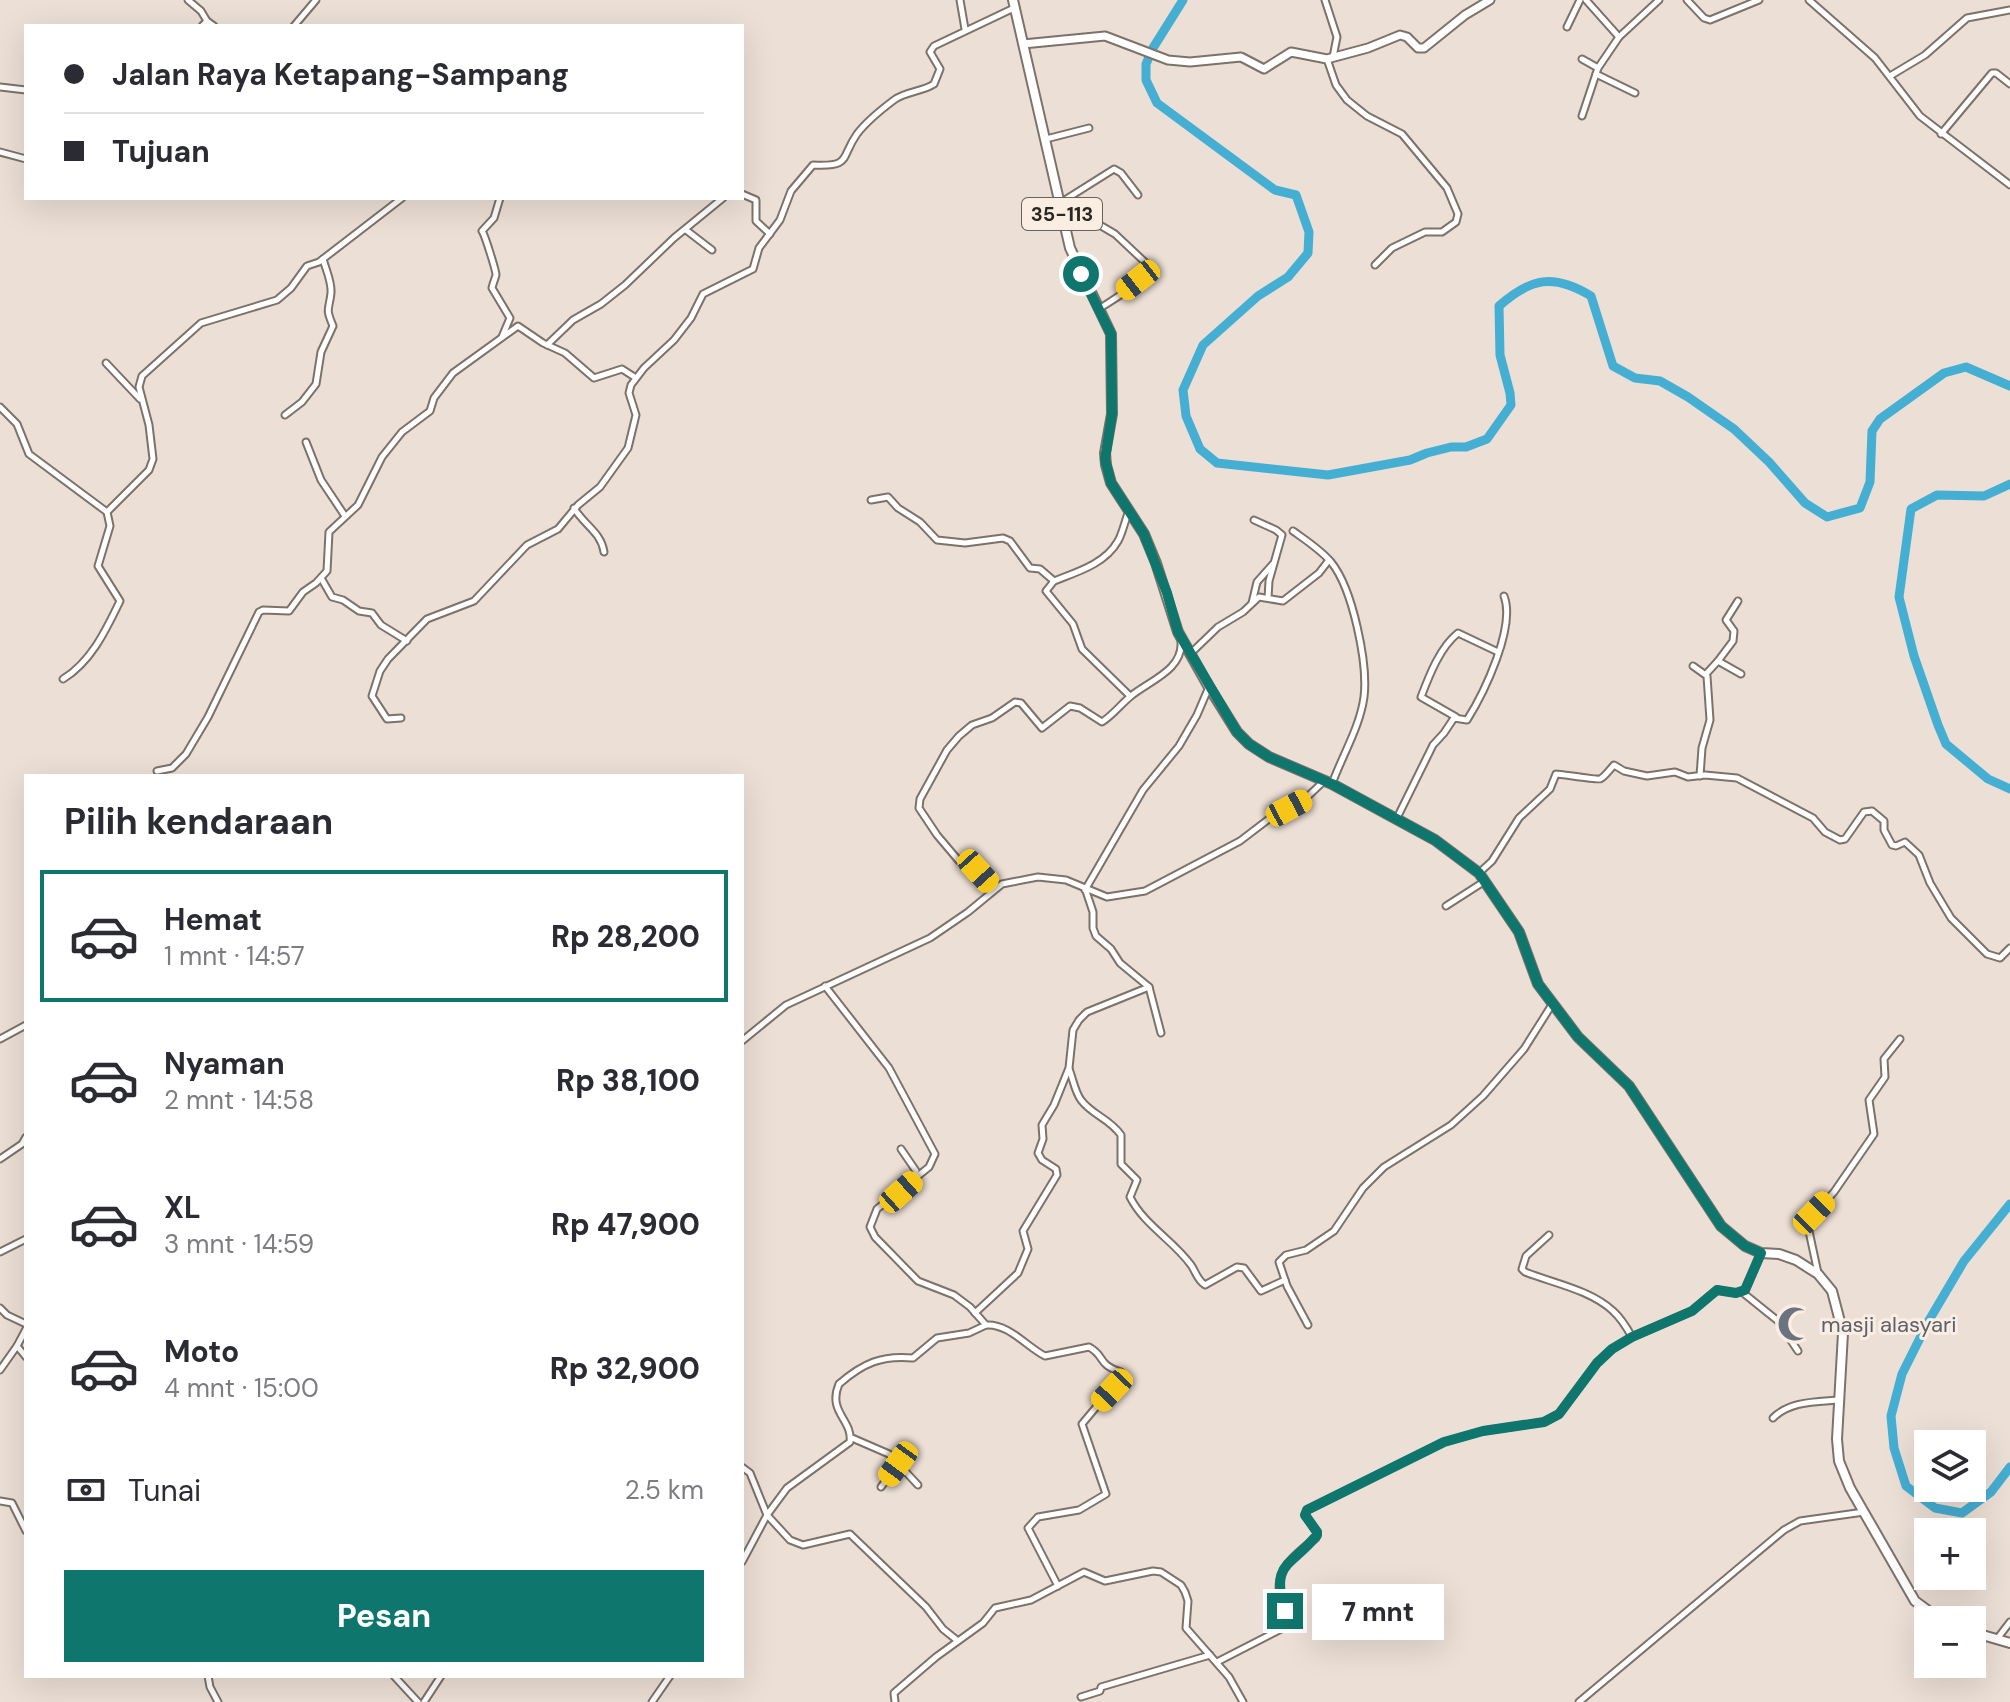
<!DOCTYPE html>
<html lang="id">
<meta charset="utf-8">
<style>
body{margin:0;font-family:"DM Sans",sans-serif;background:#f7f7f7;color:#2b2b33;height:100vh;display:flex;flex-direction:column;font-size:30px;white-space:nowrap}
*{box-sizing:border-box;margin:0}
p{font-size:26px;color:#7c7c81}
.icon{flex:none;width:44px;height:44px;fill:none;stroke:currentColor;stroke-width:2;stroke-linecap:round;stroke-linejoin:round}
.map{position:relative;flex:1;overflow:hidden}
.drawer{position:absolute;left:24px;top:774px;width:720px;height:904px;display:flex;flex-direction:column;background:#fff;border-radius:0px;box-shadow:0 8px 32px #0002}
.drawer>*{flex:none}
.hud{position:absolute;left:24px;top:24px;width:720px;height:176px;border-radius:0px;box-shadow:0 8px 32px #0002;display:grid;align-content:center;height:176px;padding:0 40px;background:#fff}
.buttons{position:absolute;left:1914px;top:1430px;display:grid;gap:16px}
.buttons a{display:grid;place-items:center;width:72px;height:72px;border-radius:0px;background:#fff;box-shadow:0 8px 32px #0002;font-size:40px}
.end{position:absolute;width:36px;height:36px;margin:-18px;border:10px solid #0f766e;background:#fff;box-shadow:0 0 0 4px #fff}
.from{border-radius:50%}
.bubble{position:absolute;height:56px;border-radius:0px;background:#fff;box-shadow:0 8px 32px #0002;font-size:26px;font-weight:800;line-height:56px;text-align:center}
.car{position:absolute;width:24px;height:48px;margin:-24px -12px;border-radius:10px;box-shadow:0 0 6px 2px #0007;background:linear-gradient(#f5c518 24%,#345 0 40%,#f5c518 0 76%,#345 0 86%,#f5c518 0)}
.hud b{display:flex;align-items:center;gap:28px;height:76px;font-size:30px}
.hud b+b{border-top:2px solid #e1e1e2}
.hud i{width:20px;height:20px;background:#2b2b33}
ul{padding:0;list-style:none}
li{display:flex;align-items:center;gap:24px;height:132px;margin:0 16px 12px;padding:0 24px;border:4px solid transparent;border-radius:0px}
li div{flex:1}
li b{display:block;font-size:30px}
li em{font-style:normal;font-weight:800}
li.current{border-color:#0f766e}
li>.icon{width:72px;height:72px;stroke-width:1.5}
h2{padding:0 40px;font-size:36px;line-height:96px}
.pay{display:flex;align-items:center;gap:20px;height:88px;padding:0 40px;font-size:30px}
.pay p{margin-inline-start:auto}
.cta{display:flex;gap:16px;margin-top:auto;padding:16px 40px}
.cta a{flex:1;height:92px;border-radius:0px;background:#0f766e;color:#fff;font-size:32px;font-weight:800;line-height:92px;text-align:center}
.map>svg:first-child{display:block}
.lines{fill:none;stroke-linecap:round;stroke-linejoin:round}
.river{stroke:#45aed3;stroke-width:9}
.street-casing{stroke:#7d7268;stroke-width:9}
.secondary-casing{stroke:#7d7268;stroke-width:11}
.primary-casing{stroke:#7d7268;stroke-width:12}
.street{stroke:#fff;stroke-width:5}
.secondary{stroke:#fff;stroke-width:7}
.primary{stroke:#fff;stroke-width:8}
.route{stroke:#0f766e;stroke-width:10}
.labels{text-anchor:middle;stroke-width:6;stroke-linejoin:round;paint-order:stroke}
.shield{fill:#faede2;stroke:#68625c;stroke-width:2}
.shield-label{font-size:20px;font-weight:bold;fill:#2a2622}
.worship-label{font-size:22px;fill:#5b616d;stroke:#faede2;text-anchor:start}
</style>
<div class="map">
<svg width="2010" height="1702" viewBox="0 0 2010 1702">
<rect width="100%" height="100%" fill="#ecdfd5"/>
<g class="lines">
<g class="river">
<path d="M1183 0 1153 48 1146 64V80L1157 103 1275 190 1296 195 1309 232 1308 253 1288 277 1258 296 1203 345 1183 390 1186 416 1200 449 1217 463 1328 475 1410 460 1427 453 1451 447H1466L1487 439 1511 405 1510 393 1500 355 1499 306C1531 278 1553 273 1591 296L1613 366 1635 378 1660 381 1688 397 1734 429 1769 462 1805 503 1827 517 1860 508 1870 482 1872 431 1880 419 1944 373 1966 367 2010 386"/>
<polyline points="2010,484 1984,496 1937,495 1911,509 1899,597 1914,656 1938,725 1946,744 1988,779 2010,789"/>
<polyline points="2010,1204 1964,1261 1928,1322 1902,1374 1891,1416 1894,1448 1906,1486 1935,1508 1962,1513 1991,1492 2010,1467"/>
</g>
<g class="street-casing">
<g id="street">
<polyline points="188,0 201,11 207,21"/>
<polyline points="960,0 965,29"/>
<polyline points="1325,0 1337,37 1333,57"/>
<polyline points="1586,0 1619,37"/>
<polyline points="1687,0 1704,18 1710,20 1759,0"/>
<polyline points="1809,0 1875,58 1920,116 2010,185"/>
<polyline points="202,26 207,21 214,26"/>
<polyline points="294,26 316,0"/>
<polyline points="1567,27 1580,0"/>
<polyline points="1327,59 1336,85 1347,100 1367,116 1402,134 1447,188 1458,214 1456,222 1442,232 1425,232 1392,248 1375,265"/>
<polyline points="1582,59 1598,68"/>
<polyline points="1596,74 1635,93"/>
<polyline points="1890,76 1925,55 1967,18 2010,10"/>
<polyline points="0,87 26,90"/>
<polyline points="1582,116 1598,68 1619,37 1659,0"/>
<polyline points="1941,134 1992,73 1996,73 2010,84"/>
<polyline points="1046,139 1089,128"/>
<polyline points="0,152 26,159"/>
<polyline points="742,194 756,200 756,221 770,234"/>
<path d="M500 198 494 218 482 231C485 235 496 271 496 275 495 279 493 283 492 288L510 318 502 337"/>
<polyline points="1060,203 1114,169 1121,173 1138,195"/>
<path d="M1065 221 1098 224 1115 234 1148 265C1144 283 1115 298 1099 309"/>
<polyline points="686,230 712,250"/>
<polyline points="547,345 573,320 601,304 625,285 674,238 723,198"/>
<polyline points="106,363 140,399"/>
<polyline points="0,407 17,424 29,454 107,512"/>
<path d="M285 415 302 402 316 384 321 352 333 326C325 307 329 311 331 293 332 282 326 270 323 259"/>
<polyline points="306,442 321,480 345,516"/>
<path d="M871 500 888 497 898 508 920 522 937 540 965 543 1003 538 1010 541 1030 568 1040 569 1054 581C1077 572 1105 564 1118 541 1123 532 1125 520 1129 511"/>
<path d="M574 508C584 525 601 532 604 552"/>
<polyline points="1254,520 1276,530 1282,535 1269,581 1268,598"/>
<path d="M1293 531C1307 541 1321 550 1331 562 1353 589 1368 664 1364 697 1360 727 1342 756 1332 784"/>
<polyline points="321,578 332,597 343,600 359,611 372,613 381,625 407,641"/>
<polyline points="1054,581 1046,591 1073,624 1082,649 1130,696"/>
<polyline points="1252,603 1257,582 1273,564"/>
<polyline points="1190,654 1218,627 1243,612 1259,597 1283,601 1319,573 1329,560"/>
<polyline points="1718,661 1733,641 1734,631 1726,620 1738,601"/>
<polyline points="1693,666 1707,676 1710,720 1702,748 1700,776"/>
<polyline points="1706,674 1718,661 1741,674"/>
<path d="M63 679C91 662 106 630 120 601L98 566 110 526 107 512 149 470 153 459 149 425 139 387 142 376 201 323 277 300 291 288 307 266 319 262 402 198"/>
<path d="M1456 717 1421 697C1429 676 1440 647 1458 633L1498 652"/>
<path d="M401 718 387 719 372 696 380 671 388 659 427 619 474 601 527 545 558 529 578 505 600 487 628 448 636 415 629 393 631 385 644 368 674 340 691 318 703 294 753 269 759 248 780 220 791 191 813 165C852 167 840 158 857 134 866 122 882 109 894 100 906 91 922 92 934 84L940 69 930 52 934 46 1014 8"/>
<polyline points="157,771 172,768 186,754 208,717 259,612 263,610 289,611 303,592 316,583 327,571 329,532 358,505 382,457 402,432 430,411 434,398 453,373 518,326 543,343 565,353 594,378 622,369 636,378"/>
<path d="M1397 818 1433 745 1444 733 1454 718 1467 720C1484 693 1516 627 1504 596"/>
<path d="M1479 873 1492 861 1519 818 1550 789 1556 774C1560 774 1598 780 1600 779 1605 777 1610 769 1614 765L1624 771 1647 776 1675 772 1688 777 1705 775 1737 778 1813 818 1825 832 1840 840 1845 839 1864 812 1872 811 1884 821V830L1892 845 1896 846 1905 842 1919 855 1930 883 1951 918 1987 954 2000 958 2010 948"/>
<path d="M994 889 978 871 959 861 937 835 919 808 920 799 947 750 959 736 972 725 992 718 1015 702 1021 703 1042 728 1070 706 1080 708 1102 722C1113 715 1121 704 1131 696 1149 681 1183 670 1181 642"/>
<polyline points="1085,890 1143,790 1179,746 1197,715 1209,687"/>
<polyline points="1086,891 1093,912 1093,928 1096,936 1111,949 1120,963 1149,987 1161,1033"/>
<polyline points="1446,906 1485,881"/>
<path d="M825 986 889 1068 935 1154 929 1167 877 1209 870 1227 875 1237 918 1281 954 1295 970 1307 986 1325C1008 1323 1027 1347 1045 1356L1089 1347C1106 1356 1096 1364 1121 1372L1123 1375 1082 1424 1106 1494 1079 1510 1038 1517 1028 1528 1058 1586"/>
<polyline points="0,1039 26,1025"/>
<polyline points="742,1041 786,1005 930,938 968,912 1002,884 1038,877 1066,880 1107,897 1145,891 1240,841 1274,815 1304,800 1324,781"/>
<path d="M1069 1069C1073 1079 1075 1092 1081 1100 1092 1115 1109 1118 1121 1135V1164L1137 1180 1130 1197C1144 1225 1173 1240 1191 1265 1196 1272 1197 1280 1205 1285L1237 1267 1244 1268 1261 1291 1285 1280"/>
<polyline points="901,1149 916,1171 915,1178"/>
<polyline points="0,1159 22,1144 26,1137"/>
<path d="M1549 1235 1526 1256 1522 1269 1525 1272C1553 1283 1591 1290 1613 1311 1621 1318 1627 1328 1632 1337"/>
<polyline points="0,1252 26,1239"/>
<polyline points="1818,1273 1807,1222 1834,1192 1874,1134 1869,1100 1885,1077 1884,1059 1900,1039"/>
<polyline points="1742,1292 1778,1321 1798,1351"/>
<polyline points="0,1308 7,1315 26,1324"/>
<polyline points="975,1313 1018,1273 1028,1249 1023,1231 1057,1175 1056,1169 1042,1160 1038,1153 1043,1139 1042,1125 1054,1105 1069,1068 1073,1030 1079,1020 1087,1012 1149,987"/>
<polyline points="1308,1325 1287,1286 1279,1262 1286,1255 1306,1250 1334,1231 1363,1188 1384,1167 1451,1125 1483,1096 1524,1049 1553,1003"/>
<polyline points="26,1329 17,1346 26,1357"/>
<polyline points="0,1370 17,1346"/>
<path d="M1773 1418C1790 1401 1816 1402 1839 1400"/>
<polyline points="852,1438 889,1454 918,1485"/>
<polyline points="742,1467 750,1473 767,1515 790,1540 803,1545 850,1534 926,1607 943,1629 958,1641"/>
<polyline points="881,1487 898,1464"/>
<polyline points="0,1501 12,1503 26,1531"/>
<path d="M742 1562 767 1515 787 1488 850 1442C853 1420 827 1412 839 1384 863 1363 882 1355 913 1358L937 1338 969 1333 986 1325"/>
<polyline points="1997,1639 2010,1622"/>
<path d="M1217 1662 1289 1625C1288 1615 1283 1605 1280 1594 1274 1569 1298 1552 1316 1538L1317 1532 1305 1515 1307 1510 1444 1442 1483 1431 1544 1422 1559 1414 1597 1363 1612 1349 1632 1337 1692 1311 1717 1290 1736 1293 1745 1290 1761 1254"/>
<polyline points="208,1676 210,1687 218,1702"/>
<polyline points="394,1676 418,1702"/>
<polyline points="1081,1697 1100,1691 1101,1687 1210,1655"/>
<polyline points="424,1702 441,1676"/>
<polyline points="652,1702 670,1676"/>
<polyline points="895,1702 894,1693 936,1657 983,1623 995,1608 1031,1600 1084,1572 1105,1581 1153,1571 1161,1572 1181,1585 1185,1592 1188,1601 1186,1628 1229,1677 1243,1702"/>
<polyline points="1579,1702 1784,1530 1800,1521 1864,1512"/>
</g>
</g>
<g class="secondary-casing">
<polyline id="secondary" points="1023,44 1105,36 1168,60 1190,62 1241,57 1264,69 1291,52 1327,59 1368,48 1400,35 1407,37 1418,48 1424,48 1465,15 1490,0"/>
</g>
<g class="primary-casing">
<g id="primary">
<polyline points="1013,0 1070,248 1111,334 1112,414 1105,453 1106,465 1111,483 1144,534 1156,563 1178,632 1209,687 1237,732 1249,744 1269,757 1332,784 1435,840 1479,873 1519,932 1538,984 1578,1037 1629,1086 1721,1226 1745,1246 1761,1253 1779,1254 1796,1260 1818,1274 1832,1291 1843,1333 1837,1439 1839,1461 1850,1488 1915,1601 1941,1620"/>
<polyline points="1972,1632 2010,1643"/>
</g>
</g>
<use href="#street" class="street"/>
<use href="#secondary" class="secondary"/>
<use href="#primary" class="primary"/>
</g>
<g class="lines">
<path class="route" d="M1081 274 1111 334 1112 414 1105 459 1111 483 1144 534 1167 593 1178 632 1237 732 1249 744 1269 757 1332 784 1435 840 1479 873 1519 932 1538 984 1578 1037 1629 1086 1721 1226 1745 1246 1761 1253 1745 1290 1736 1293 1717 1290 1692 1311 1632 1337 1612 1349 1597 1363 1559 1414 1544 1422 1483 1431 1444 1442 1307 1510 1305 1515 1317 1532V1535C1291 1567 1270 1562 1285 1611"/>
</g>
<defs>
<g id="mosque-bare" transform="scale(2.76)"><path d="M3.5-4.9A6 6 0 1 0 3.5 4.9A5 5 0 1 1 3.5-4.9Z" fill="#6b7280" stroke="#faede2" stroke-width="2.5" paint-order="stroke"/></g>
</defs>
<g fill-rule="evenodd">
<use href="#mosque-bare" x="1795" y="1324"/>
</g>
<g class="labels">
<rect class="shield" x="1022" y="198" width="80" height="32" rx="6"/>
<g class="shield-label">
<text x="1062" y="221">35-113</text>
</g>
<g class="worship-label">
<text x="1821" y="1332">masji alasyari</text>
</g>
</g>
</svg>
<div class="buttons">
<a><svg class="icon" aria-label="layers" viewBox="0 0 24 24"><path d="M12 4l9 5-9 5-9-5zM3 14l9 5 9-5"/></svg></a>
<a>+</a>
<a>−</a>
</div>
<i class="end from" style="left:1081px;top:274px"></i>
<i class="end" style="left:1285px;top:1611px"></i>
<div class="bubble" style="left:1312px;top:1584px;width:132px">7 mnt</div>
<i class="car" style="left:1138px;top:280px;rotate:232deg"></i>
<i class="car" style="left:1289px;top:808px;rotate:62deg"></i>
<i class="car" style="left:978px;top:871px;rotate:138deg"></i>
<i class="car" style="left:901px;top:1192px;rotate:48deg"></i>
<i class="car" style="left:1814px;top:1213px;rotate:44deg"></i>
<i class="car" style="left:1112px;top:1390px;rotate:223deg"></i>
<i class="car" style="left:898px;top:1464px;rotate:216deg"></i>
<div class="hud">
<b><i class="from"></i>Jalan Raya Ketapang-Sampang</b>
<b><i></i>Tujuan</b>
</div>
<section class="drawer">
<h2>Pilih kendaraan</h2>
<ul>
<li class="current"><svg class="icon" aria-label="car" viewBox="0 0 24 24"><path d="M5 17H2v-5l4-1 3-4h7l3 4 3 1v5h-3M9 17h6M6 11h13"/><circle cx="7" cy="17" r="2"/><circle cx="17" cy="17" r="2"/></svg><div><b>Hemat</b><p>1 mnt · 14:57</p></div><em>Rp 28,200</em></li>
<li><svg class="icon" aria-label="car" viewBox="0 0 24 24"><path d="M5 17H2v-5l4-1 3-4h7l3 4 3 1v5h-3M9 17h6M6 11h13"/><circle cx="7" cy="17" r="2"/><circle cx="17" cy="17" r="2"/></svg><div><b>Nyaman</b><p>2 mnt · 14:58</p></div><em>Rp 38,100</em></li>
<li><svg class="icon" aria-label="car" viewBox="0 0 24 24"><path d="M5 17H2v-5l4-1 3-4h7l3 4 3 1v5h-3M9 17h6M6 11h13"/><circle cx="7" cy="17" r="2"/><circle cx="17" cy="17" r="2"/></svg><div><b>XL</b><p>3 mnt · 14:59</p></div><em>Rp 47,900</em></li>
<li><svg class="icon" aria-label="car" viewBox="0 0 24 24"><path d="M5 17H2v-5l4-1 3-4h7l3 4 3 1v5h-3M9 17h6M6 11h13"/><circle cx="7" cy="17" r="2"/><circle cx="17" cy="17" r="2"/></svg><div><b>Moto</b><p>4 mnt · 15:00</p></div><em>Rp 32,900</em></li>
</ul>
<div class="pay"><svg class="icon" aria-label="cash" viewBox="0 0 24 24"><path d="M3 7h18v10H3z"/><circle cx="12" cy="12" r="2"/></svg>Tunai<p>2.5 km</p></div>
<div class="cta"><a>Pesan</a></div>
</section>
</div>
